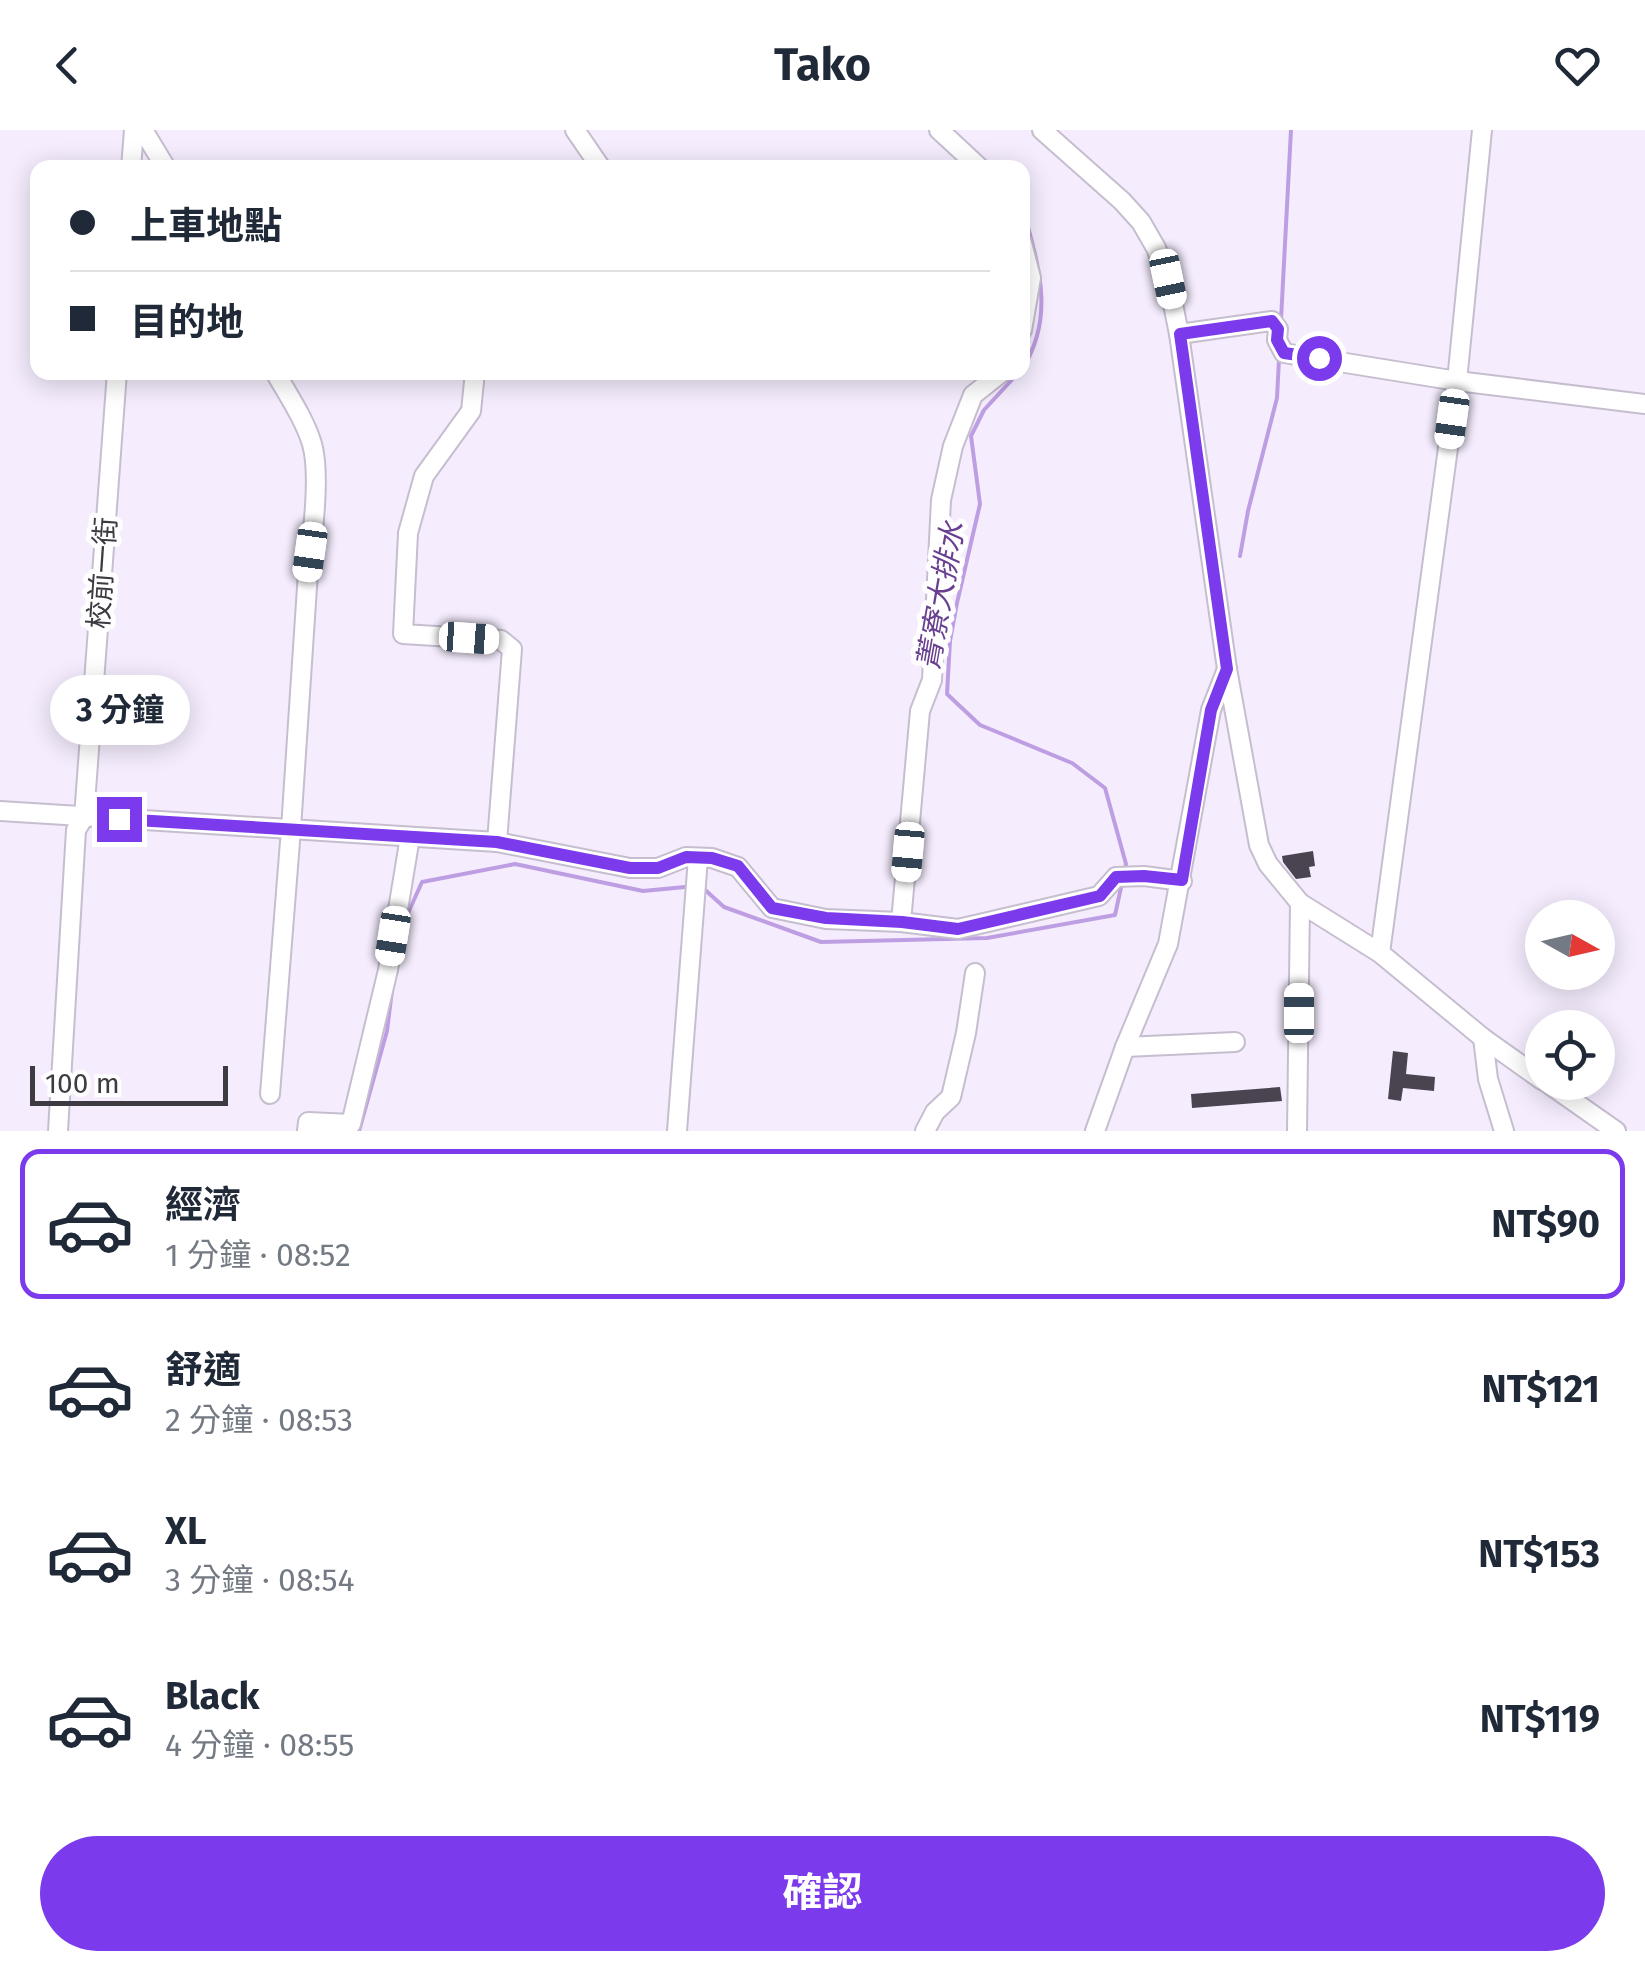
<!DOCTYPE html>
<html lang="zh-TW">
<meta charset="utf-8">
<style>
body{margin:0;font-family:"Fira Sans","Noto Sans TC",sans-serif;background:#f6f6f7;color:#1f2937;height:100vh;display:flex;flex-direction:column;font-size:38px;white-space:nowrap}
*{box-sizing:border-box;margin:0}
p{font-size:32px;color:#747a83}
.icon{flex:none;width:55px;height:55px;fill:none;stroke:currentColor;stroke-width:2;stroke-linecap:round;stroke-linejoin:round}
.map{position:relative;height:1001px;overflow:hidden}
.details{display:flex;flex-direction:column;background:#fff;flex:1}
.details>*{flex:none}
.top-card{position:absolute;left:30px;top:30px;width:1000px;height:220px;border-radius:20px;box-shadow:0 5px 25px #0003;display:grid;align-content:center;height:220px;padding:0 40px;background:#fff}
.needle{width:65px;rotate:98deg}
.tools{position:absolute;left:1525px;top:770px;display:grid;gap:20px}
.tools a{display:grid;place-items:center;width:90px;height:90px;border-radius:50%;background:#fff;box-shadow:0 5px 25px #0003;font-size:50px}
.scale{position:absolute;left:30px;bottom:25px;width:198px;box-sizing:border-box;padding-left:10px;border:5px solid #3d3a41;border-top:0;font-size:28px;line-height:35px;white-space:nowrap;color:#3d3a41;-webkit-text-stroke:8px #fefefe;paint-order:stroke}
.end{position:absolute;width:45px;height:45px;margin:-22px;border:12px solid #7c3aed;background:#fff;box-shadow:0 0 0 5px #fff}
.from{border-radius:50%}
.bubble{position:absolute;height:70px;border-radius:35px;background:#fff;box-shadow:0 5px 25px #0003;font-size:32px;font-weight:700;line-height:70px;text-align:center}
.car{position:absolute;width:30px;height:60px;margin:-30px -15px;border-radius:12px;box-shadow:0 0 8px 2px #0007;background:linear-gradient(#fff 24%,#345 0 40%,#fff 0 76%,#345 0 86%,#fff 0)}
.top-card b{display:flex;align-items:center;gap:35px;height:95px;font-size:38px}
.top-card b+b{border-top:2px solid #e0e1e3}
.top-card i{width:25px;height:25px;background:#1f2937}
ul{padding:18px 0 0;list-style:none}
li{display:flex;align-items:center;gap:30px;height:150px;margin:0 20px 15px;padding:0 20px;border:5px solid transparent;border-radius:20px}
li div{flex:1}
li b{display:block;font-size:38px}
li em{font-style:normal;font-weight:700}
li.selected{border-color:#7c3aed}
li>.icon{width:90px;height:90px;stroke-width:1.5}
.primary-button{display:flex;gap:20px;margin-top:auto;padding:20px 40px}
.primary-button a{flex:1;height:115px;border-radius:60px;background:#7c3aed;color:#fff;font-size:40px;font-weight:700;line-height:115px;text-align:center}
header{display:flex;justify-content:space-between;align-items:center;height:130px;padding:0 40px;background:#fff;font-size:45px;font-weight:700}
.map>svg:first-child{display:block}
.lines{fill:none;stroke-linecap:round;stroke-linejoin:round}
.stream{stroke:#be9ee2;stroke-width:4}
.building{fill:#4a4451}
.minor-casing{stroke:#c6becf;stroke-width:22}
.minor{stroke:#fff;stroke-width:18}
.route{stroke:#7c3aed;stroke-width:12}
.labels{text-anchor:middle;stroke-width:10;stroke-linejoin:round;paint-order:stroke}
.street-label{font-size:28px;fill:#3d3a41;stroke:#fefefe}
.water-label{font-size:30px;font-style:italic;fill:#693f90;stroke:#fefefe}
</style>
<header><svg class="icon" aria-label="back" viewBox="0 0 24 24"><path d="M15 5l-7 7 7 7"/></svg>Tako<svg class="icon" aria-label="heart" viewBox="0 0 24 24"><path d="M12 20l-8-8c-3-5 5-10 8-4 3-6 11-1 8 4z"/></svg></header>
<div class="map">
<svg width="1645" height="1001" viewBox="0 0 1645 1001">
<rect width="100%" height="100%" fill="#f5edfe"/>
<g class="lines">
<g class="stream">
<path d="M1022 75C1037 132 1057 185 1022 239"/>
<polyline points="1281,190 1291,0"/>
<polyline points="1019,242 984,280 971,306 980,374 957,473 950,511 947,564 980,595 1072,633 1105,658 1126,734 1125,739"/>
<polyline points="1240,426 1248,381 1277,268 1279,229"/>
<polyline points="703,758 724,777 821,812 987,808 1115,785 1122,753"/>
<polyline points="404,792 422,752 515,734 643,761 685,757"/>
<polyline points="359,1001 387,901 392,860"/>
</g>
</g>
<g class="building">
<polygon points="1313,721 1315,736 1309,737 1311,747 1296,749 1283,732 1282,726"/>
<polygon points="1393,921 1408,923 1406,944 1435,947 1434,961 1403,958 1401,971 1388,969"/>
<polygon points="1280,957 1282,971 1192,978 1191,964"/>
</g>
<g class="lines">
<g class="minor-casing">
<g id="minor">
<polyline points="143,0 166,38"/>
<polyline points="575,0 601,38"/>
<polyline points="939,0 980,38"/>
<polyline points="1042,0 1122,71 1141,92 1156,118 1168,149 1179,204 1227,539 1259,715 1268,734 1300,773 1380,823 1483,908 1542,950"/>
<polyline points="131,38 134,0"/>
<polyline points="1022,113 1031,148 1022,200"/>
<polyline points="1179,204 1272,191 1278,199 1277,210 1284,223 1457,251 1645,274"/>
<polyline points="475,242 471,281 424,346 408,403 403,504 501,510 512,519 497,712"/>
<polyline points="0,681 497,712 630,738 658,738 686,727 712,728 738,737 772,778 826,789 901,792 958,799 1099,766 1116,747 1144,746 1182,751"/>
<polyline points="901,792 920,581 932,550 941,370 953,316 973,265 1002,242"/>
<polyline points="1380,823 1457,251 1482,0"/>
<polyline points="1483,908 1488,949 1504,1001"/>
<polyline points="1125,917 1235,912"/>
<polyline points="1546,952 1616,1001"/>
<path d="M270 964 291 699 308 442C312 410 321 345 312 314 305 290 288 265 275 242"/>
<polyline points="58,1001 76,700 84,687 117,242"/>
<polyline points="307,1001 308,992 351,994 388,840 410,707"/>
<polyline points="677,1001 698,728"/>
<polyline points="925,1001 935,982 951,967 966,903 975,843"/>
<polyline points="1095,1001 1125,917 1168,814 1211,580 1227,539"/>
<polyline points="1297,1001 1300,773"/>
</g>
</g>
<use href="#minor" class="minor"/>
</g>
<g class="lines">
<polyline class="route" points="119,689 497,712 630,738 658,738 686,727 712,728 738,736 772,778 826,788 902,792 958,799 1100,766 1116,747 1144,746 1182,750 1211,580 1227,539 1180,204 1272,191 1278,199 1277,210 1284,223 1319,228"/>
</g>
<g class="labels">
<g class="street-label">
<text transform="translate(102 443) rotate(-86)" y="10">校前一街</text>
</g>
<g class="water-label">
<text transform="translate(941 466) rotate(-80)" y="10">菁寮大排水</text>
</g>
</g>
</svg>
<div class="tools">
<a><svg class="needle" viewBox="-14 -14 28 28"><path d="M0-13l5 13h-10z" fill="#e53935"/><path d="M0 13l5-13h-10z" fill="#747a83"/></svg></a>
<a><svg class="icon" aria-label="locate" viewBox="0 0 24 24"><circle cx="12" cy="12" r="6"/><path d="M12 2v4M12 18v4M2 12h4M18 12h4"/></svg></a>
</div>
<div class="scale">100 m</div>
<i class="end from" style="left:1319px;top:228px"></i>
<i class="end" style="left:119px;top:689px"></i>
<div class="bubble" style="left:50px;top:545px;width:140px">3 分鐘</div>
<i class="car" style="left:1168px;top:149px;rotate:168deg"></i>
<i class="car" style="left:1452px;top:289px;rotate:188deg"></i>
<i class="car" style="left:310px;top:422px;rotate:188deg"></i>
<i class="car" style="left:469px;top:508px;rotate:94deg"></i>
<i class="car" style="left:908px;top:722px;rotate:185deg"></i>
<i class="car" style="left:393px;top:806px;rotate:189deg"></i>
<i class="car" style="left:1299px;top:883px;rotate:0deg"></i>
<div class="top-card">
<b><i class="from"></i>上車地點</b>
<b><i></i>目的地</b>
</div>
</div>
<section class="details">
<ul>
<li class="selected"><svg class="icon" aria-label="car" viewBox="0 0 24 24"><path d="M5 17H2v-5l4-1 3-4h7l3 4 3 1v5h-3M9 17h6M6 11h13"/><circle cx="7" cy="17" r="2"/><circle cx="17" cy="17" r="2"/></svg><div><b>經濟</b><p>1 分鐘 · 08:52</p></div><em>NT$90</em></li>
<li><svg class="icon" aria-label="car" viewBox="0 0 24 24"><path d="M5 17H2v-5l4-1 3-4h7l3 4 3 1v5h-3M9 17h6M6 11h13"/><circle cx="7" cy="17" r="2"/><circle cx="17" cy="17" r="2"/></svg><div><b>舒適</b><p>2 分鐘 · 08:53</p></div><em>NT$121</em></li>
<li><svg class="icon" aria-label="car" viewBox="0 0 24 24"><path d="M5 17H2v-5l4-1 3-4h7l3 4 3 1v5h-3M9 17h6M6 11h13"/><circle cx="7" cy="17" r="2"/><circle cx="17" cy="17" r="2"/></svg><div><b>XL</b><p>3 分鐘 · 08:54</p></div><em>NT$153</em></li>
<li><svg class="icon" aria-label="car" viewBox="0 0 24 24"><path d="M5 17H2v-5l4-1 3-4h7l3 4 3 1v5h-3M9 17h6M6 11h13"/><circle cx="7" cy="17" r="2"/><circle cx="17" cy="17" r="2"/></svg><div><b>Black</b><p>4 分鐘 · 08:55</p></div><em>NT$119</em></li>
</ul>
<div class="primary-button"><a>確認</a></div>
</section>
